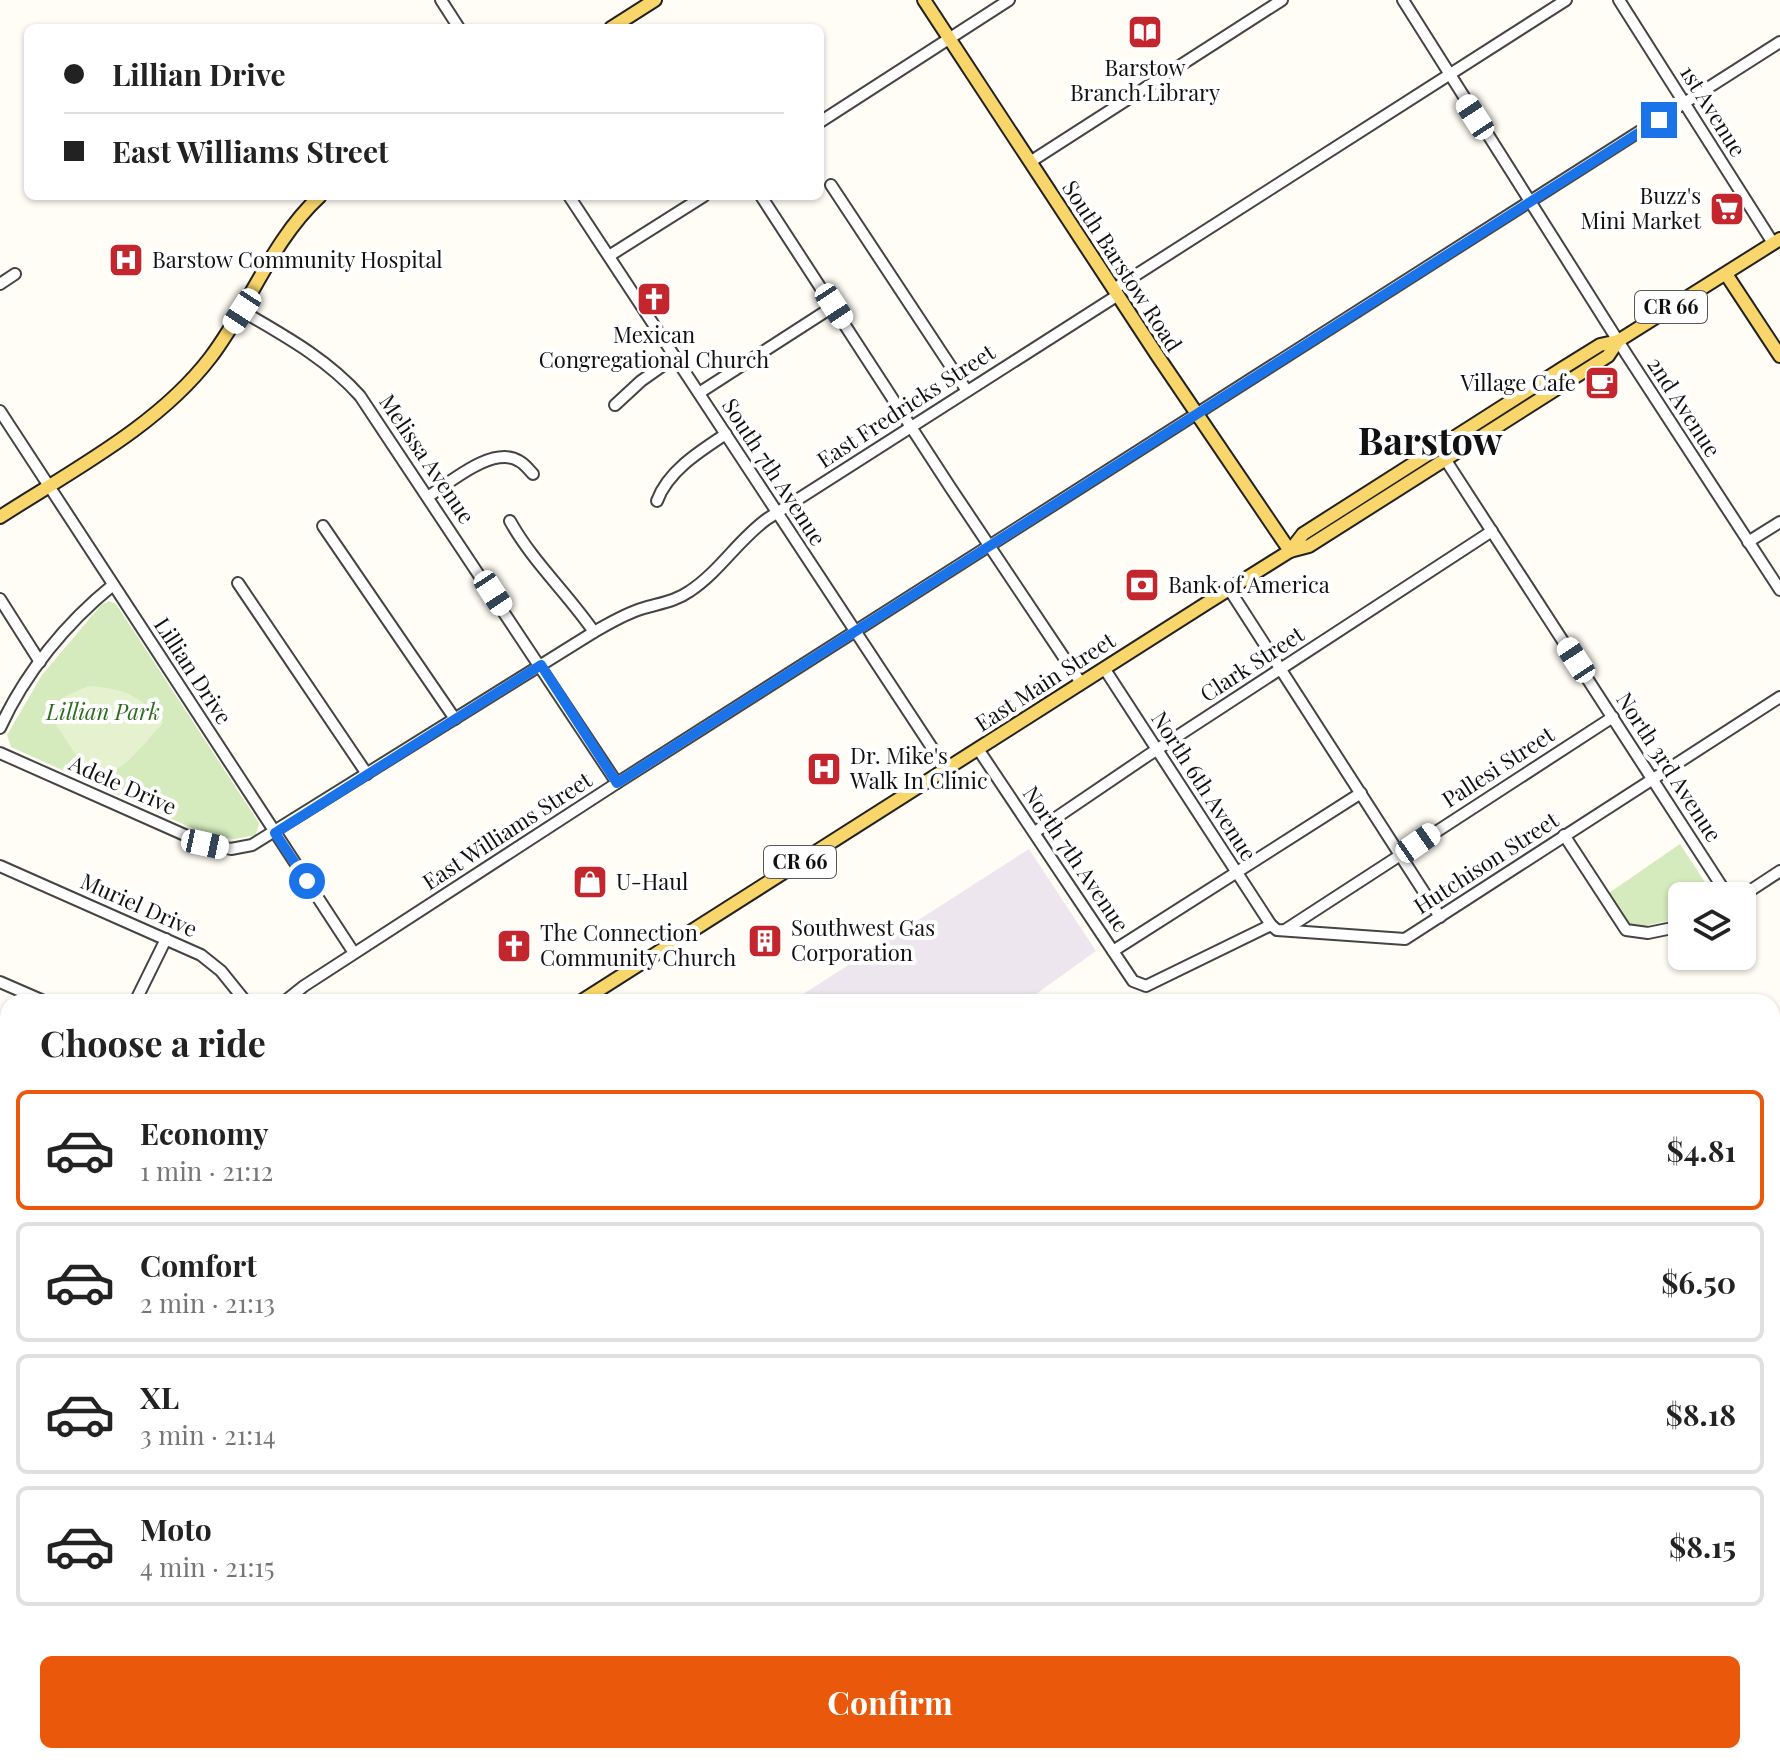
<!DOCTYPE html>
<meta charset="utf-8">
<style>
body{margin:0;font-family:"Playfair Display",serif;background:#f6f6f6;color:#222;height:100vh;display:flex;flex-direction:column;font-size:30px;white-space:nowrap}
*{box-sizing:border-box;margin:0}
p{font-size:26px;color:#767676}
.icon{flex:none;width:44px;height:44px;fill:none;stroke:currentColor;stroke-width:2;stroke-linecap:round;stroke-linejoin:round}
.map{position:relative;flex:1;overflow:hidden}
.drawer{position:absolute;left:0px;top:994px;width:1780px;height:770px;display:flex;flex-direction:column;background:#fff;border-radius:24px 24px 0 0;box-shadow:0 2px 6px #0004}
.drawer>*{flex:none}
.hud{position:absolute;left:24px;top:24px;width:800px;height:176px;border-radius:12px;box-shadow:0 2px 6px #0004;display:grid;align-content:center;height:176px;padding:0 40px;background:#fff}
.tools{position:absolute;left:1668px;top:882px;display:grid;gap:16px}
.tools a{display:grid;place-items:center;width:88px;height:88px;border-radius:12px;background:#fff;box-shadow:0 2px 6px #0004;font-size:40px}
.end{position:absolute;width:36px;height:36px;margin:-18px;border:10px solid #1a73e8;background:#fff;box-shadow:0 0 0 4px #fff}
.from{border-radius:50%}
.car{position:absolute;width:24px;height:48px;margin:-24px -12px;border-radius:10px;box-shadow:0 0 6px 2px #0007;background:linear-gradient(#fff 24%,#345 0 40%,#fff 0 76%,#345 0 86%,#fff 0)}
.hud b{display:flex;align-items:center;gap:28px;height:76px;font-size:30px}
.hud b+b{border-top:2px solid #e0e0e0}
.hud i{width:20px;height:20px;background:#222}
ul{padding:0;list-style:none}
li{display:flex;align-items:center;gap:24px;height:120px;margin:0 16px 12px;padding:0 24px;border:4px solid #e0e0e0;border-radius:12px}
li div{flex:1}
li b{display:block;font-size:30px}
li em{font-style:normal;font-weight:700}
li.current{border-color:#ea580c}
li>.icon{width:72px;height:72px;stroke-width:1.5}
h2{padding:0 40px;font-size:36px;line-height:96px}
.action{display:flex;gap:16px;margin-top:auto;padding:16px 40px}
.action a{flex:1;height:92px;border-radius:12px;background:#ea580c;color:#fff;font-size:32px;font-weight:700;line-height:92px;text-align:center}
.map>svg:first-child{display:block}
.industrial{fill:#eee6ef}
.green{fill:#d5ebbd}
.sand{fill:#fbeec1}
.pitch{fill:#e6f2cf}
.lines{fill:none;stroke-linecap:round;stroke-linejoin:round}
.river{stroke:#b9e0f7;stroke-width:16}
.minor-casing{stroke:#444;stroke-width:14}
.major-casing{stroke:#222;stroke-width:16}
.minor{stroke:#fff;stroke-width:10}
.major{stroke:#f9d66b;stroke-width:12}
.rail-casing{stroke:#c4262e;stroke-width:6}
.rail{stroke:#fff;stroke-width:3;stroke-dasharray:9;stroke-linecap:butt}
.route{stroke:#1a73e8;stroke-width:10}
.labels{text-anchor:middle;stroke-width:8;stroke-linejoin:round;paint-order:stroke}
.shield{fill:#fff;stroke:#585858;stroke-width:2}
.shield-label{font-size:20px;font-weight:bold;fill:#111}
.poi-label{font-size:22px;fill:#111;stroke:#fff;text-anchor:start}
.street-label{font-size:22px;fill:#111;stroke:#fff}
.park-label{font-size:22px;font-style:italic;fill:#2f6b1f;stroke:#fff}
.town-label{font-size:38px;font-weight:bold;fill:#111;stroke:#fff}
</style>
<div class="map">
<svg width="1780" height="1763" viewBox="0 0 1780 1763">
<rect width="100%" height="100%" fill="#fffdf5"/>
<polygon class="industrial" points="1029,849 1096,951 1025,1002 800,1002 797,998"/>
<g class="green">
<polygon points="109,601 116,604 259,823 256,835 235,839 212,837 11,747 7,735 42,675 101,605"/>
<polygon points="1680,844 1714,896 1682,896 1682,918 1639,927 1626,923 1609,893"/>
</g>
<g class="sand">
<polygon points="1772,1499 1780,1499 1780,1643 1772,1645"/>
<polygon points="1197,1756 1514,1756 1502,1763 1188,1763"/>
</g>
<path class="pitch" d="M88 686C126 689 138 694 163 723 145 741 122 778 94 775L82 759 79 760 46 709 66 696Z"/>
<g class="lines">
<g class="river">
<polyline points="1772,1574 1780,1573"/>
<polyline points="1276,1763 1286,1756"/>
</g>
<g class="minor-casing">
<g id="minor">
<polyline points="441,0 459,28"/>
<polyline points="1403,0 1627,355 1780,590"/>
<polyline points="1619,0 1773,243"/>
<polyline points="820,122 1009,0"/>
<polyline points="1030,162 1282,0"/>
<polyline points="831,185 967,391"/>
<polyline points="569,196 946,769"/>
<polyline points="761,196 950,487 1081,683"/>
<polyline points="609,256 704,196"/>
<polyline points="0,284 15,274"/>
<polyline points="1114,289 1566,0"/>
<path d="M242 311C285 336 327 359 360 396L617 783"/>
<polyline points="699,393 834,306"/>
<polyline points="615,405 641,381 675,357"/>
<polyline points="0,411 354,953"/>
<polyline points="1445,459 1728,896"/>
<path d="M429 496C451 482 493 445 519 461 525 464 529 470 533 474"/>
<path d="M657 501C668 471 700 451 726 434"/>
<path d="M510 521C532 561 568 594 594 632"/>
<polyline points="323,526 455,719"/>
<polyline points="1748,542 1780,522"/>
<polyline points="238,583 367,774"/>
<polyline points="1229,589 1440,917"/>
<polyline points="0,599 40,662"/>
<polyline points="1104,668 1271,925"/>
<path d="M0 728C25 673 66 623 113 585"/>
<polyline points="978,749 1133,981 1146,986 1271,925 1277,930 1405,939 1780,697"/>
<path d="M0 753 205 844 231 849 252 845 594 632C610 623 626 613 644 608 661 603 676 601 690 591 720 571 738 540 767 519L1118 295"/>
<polyline points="1035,832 1147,756 1492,531"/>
<polyline points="1564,835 1626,930 1648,933 1682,926"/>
<polyline points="0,866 201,955 221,971 246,1002"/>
<polyline points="1742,896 1780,871"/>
<polyline points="1285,930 1613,717"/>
<polyline points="1113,951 1361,793"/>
<polyline points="0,982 46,1002"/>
<polyline points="135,1002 166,939"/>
<polyline points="284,1002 304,986 617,783 1780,42"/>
<polyline points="0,1126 8,1127"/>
<polyline points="1772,1366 1780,1361"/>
<polyline points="1772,1399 1780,1400"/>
<polyline points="894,1756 902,1763"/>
<polyline points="760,1763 766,1756"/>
<polyline points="960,1763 971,1756"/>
</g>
</g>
<g class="major-casing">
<g id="major">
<polyline points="924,0 1157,355 1290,551"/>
<polyline points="611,28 655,0"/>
<polyline points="1726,274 1780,356"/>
<path d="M0 517C71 471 158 426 210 358 250 306 271 241 320 196"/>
<polyline points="1290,551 1303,534 1563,368 1600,345 1618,341 1780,239"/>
<polyline points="580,1002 1207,603 1290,551 1309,546 1608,356 1618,341"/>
<polyline points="0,1305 8,1304"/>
</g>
</g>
<use href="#minor" class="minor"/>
<use href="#major" class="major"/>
<g class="rail-casing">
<g id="rail">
<polyline points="1772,1154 1780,1150"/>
<polyline points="1772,1172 1780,1168"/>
<polyline points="550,1763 564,1756"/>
<polyline points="579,1763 593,1756"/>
</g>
</g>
<use href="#rail" class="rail"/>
</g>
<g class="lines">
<polyline class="route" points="307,881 275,833 541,665 617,783 1659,120"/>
</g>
<defs>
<g id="library-square" transform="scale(1.8)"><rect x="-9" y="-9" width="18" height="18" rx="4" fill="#c4262e" stroke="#fff"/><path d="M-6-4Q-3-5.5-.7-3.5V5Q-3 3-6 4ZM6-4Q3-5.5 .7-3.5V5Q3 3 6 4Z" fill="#fff"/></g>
<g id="supermarket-square" transform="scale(1.8)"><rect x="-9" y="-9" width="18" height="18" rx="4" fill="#c4262e" stroke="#fff"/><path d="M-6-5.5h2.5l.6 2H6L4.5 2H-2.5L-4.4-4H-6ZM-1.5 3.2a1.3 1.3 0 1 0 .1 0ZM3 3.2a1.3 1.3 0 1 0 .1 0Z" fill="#fff"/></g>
<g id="hospital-square" transform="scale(1.8)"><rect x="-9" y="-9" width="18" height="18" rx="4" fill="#c4262e" stroke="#fff"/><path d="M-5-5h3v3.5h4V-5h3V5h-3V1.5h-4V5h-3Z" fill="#fff"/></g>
<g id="church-square" transform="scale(1.8)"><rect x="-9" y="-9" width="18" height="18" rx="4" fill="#c4262e" stroke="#fff"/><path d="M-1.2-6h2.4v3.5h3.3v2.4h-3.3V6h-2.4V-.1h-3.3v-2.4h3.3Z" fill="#fff"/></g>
<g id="cafe-square" transform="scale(1.8)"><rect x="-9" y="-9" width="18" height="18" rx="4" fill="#c4262e" stroke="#fff"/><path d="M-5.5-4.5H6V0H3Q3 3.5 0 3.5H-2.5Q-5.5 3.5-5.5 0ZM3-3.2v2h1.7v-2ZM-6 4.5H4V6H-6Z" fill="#fff"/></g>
<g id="bank-square" transform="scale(1.8)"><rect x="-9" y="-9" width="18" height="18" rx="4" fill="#c4262e" stroke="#fff"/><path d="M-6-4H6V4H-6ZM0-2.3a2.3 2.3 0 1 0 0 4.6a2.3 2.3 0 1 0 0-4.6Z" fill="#fff"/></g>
<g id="shop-square" transform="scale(1.8)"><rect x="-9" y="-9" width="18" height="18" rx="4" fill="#c4262e" stroke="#fff"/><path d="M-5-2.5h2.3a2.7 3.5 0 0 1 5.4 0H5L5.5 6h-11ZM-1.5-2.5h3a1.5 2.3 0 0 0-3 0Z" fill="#fff"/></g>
<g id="building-square" transform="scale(1.8)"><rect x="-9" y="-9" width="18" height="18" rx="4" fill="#c4262e" stroke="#fff"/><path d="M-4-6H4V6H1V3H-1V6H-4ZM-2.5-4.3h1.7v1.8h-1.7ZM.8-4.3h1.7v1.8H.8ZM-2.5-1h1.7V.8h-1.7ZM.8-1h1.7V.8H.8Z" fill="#fff"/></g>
</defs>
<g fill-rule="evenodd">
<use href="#library-square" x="1145" y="32"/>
<use href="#supermarket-square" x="1727" y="209"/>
<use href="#hospital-square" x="126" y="260"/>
<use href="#church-square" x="654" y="299"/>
<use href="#cafe-square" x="1602" y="383"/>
<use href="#bank-square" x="1142" y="585"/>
<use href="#hospital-square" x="824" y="769"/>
<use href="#shop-square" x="590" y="882"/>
<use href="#building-square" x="765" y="941"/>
<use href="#church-square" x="514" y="946"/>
</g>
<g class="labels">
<g class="shield">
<rect x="1635" y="291" width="72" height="32" rx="6"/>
<rect x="764" y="846" width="72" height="32" rx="6"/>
</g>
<g class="shield-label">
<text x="1671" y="314">CR 66</text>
<text x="800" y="869">CR 66</text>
</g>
<g class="poi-label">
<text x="1145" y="76" text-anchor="middle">Barstow<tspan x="1145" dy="25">Branch Library</tspan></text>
<text x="1701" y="204" text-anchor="end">Buzz's<tspan x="1701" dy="25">Mini Market</tspan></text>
<text x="152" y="268">Barstow Community Hospital</text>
<text x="654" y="343" text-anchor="middle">Mexican<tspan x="654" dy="25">Congregational Church</tspan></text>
<text x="1576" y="391" text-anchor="end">Village Cafe</text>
<text x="1168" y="593">Bank of America</text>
<text x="850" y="764">Dr. Mike's<tspan x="850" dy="25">Walk In Clinic</tspan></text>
<text x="616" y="890">U-Haul</text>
<text x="791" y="936">Southwest Gas<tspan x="791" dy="25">Corporation</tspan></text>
<text x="540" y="941">The Connection<tspan x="540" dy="25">Community Church</tspan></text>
</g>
<g class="street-label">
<text transform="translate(1713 111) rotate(58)" y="8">1st Avenue</text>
<text transform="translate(1122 266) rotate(57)" y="8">South Barstow Road</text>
<text transform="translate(906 406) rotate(-33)" y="8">East Fredricks Street</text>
<text transform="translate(1684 407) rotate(57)" y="8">2nd Avenue</text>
<text transform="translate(427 459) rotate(56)" y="8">Melissa Avenue</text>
<text transform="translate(774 472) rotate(57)" y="8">South 7th Avenue</text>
<text transform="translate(1252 664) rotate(-33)" y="8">Clark Street</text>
<text transform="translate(193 671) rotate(57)" y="8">Lillian Drive</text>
<text transform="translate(1045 682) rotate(-33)" y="8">East Main Street</text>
<text transform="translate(1498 767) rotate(-33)" y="8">Pallesi Street</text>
<text transform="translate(1669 767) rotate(57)" y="8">North 3rd Avenue</text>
<text transform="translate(123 785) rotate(24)" y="8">Adele Drive</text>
<text transform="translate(1204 786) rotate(57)" y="8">North 6th Avenue</text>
<text transform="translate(507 831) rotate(-33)" y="8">East Williams Street</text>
<text transform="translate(1076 859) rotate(56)" y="8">North 7th Avenue</text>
<text transform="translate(1486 863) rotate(-33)" y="8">Hutchison Street</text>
<text transform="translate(139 905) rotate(24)" y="8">Muriel Drive</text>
</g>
<g class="park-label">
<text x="103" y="720">Lillian Park</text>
</g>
<g class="town-label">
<text x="1430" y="455">Barstow</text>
</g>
</g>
</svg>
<div class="tools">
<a><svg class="icon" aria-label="layers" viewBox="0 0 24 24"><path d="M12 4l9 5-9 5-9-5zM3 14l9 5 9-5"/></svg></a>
</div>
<i class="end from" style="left:307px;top:881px"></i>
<i class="end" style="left:1659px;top:120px"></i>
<i class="car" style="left:1475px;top:117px;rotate:327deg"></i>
<i class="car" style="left:834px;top:306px;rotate:147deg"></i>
<i class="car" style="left:242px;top:311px;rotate:213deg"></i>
<i class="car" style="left:493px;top:593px;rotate:147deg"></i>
<i class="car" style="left:1576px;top:660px;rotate:327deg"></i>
<i class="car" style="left:1418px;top:843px;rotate:55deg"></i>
<i class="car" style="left:205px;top:844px;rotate:102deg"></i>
<div class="hud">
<b><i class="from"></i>Lillian Drive</b>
<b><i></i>East Williams Street</b>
</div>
<section class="drawer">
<h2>Choose a ride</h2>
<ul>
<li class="current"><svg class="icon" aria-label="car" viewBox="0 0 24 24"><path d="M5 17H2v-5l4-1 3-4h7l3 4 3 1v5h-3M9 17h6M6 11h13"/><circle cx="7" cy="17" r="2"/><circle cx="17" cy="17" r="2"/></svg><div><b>Economy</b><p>1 min · 21:12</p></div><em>$4.81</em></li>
<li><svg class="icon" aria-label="car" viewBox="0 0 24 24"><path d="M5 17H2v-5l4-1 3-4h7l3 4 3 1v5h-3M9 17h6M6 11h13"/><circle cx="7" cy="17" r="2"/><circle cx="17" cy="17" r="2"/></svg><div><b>Comfort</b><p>2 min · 21:13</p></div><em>$6.50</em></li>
<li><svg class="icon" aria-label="car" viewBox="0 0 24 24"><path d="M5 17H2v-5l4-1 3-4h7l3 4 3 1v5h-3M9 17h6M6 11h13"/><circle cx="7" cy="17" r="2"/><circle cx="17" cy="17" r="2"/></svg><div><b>XL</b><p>3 min · 21:14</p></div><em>$8.18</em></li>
<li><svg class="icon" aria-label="car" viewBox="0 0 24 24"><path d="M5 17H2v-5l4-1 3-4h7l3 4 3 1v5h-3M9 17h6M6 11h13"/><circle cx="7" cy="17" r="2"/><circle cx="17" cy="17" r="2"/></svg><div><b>Moto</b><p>4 min · 21:15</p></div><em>$8.15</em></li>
</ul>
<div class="action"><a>Confirm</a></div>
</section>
</div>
